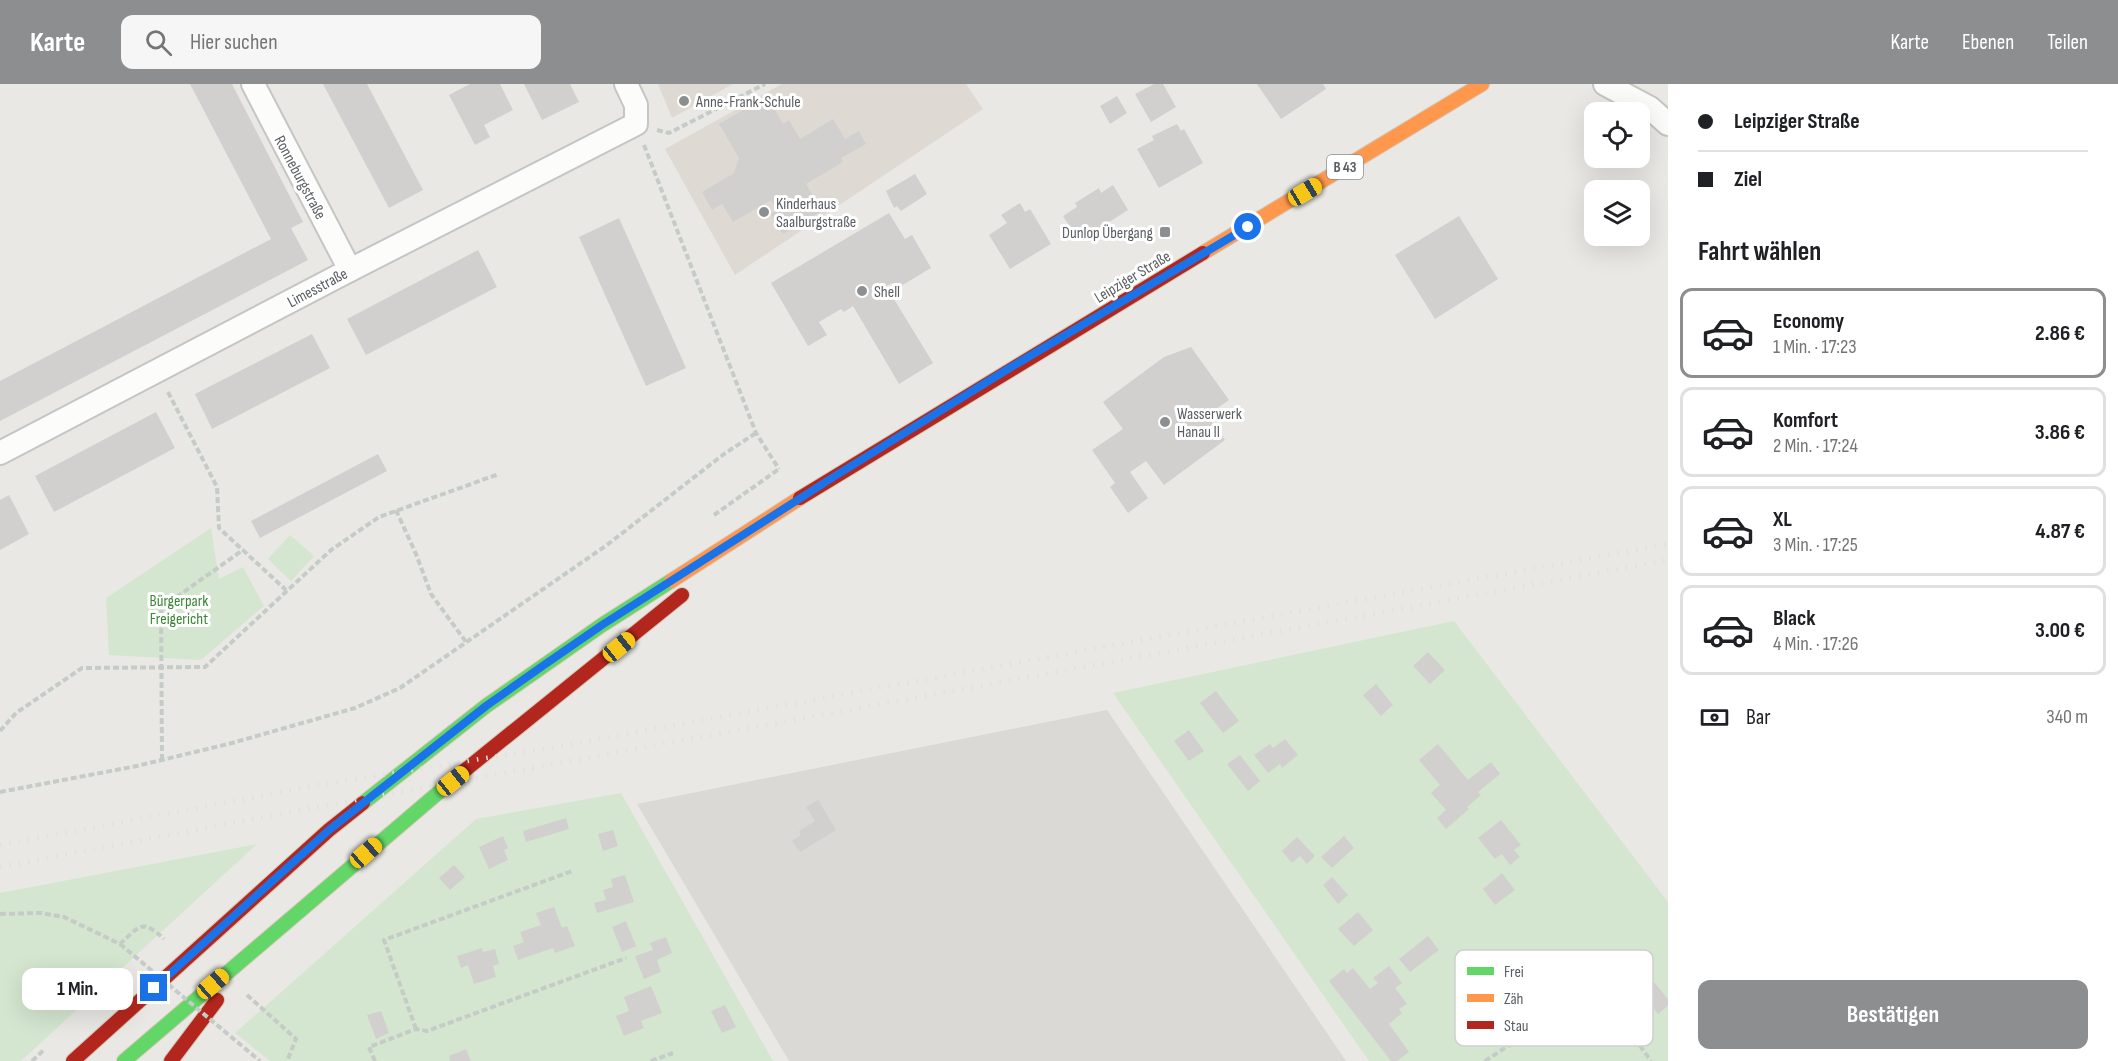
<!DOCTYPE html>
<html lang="de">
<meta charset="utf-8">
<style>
body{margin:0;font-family:"Sofia Sans Condensed",sans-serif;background:#f6f6f6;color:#202124;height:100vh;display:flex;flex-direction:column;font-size:22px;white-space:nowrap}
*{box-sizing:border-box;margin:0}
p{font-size:20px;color:#757577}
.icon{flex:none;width:33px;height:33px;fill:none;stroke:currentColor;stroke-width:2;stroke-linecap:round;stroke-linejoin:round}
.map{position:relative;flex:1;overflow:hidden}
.side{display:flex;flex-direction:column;background:#fff;width:450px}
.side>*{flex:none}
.banner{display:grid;align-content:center;height:132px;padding:0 30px;background:#fff}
.tools{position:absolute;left:1584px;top:18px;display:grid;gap:12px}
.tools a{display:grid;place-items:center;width:66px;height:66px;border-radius:12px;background:#fff;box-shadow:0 6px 24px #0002;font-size:30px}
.end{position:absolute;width:27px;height:27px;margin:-14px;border:8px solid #1a73e8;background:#fff;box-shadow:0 0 0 3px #fff}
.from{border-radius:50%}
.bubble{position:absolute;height:42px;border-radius:12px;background:#fff;box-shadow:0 6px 24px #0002;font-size:20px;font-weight:700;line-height:42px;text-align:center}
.car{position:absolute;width:18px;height:36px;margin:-18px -9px;border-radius:8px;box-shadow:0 0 4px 2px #0007;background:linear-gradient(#f5c518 24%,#345 0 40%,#f5c518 0 76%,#345 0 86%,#f5c518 0)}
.banner b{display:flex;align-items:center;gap:21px;height:57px;font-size:22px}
.banner b+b{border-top:2px solid #e0e0e0}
.banner i{width:15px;height:15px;background:#202124}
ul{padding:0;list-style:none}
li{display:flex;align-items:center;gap:18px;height:90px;margin:0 12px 9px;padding:0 18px;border:3px solid #e0e0e0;border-radius:12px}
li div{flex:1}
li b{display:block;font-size:22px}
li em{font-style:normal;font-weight:700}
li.active{border-color:#8c8e90}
li>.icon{width:54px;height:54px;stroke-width:1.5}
h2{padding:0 30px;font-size:27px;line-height:72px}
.pay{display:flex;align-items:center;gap:15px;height:66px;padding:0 30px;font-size:22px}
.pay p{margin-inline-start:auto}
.cta{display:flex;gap:12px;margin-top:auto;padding:12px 30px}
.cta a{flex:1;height:69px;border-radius:12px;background:#8c8e90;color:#fff;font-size:24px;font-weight:700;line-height:69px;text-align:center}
header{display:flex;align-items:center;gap:36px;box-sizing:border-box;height:84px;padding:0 30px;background:#8c8e90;color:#fff}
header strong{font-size:28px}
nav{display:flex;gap:33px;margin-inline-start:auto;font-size:21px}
.search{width:420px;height:54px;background:#f6f6f6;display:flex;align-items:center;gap:15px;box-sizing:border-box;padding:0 21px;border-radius:12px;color:#757577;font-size:22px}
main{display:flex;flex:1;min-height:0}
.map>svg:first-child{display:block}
.industrial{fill:#dbd9d5}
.education{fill:#dedad3}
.green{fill:#d4e6cf}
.building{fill:#d2d0ce}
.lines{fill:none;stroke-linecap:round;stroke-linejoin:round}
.street-casing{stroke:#c5c5c4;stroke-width:26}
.fast-casing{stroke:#d2c5b2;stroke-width:16}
.slow-casing{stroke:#d2c5b2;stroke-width:16}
.jam-casing{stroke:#d2c5b2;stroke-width:16}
.path{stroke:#c5cbc7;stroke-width:4;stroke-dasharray:6 3;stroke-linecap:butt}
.street{stroke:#fcfcfb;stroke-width:22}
.fast{stroke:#63d668;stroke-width:14}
.slow{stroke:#ff974d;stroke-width:14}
.jam{stroke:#b3261e;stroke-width:14}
.rail{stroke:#e2e1e1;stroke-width:4.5;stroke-dasharray:1.5 8;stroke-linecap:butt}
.path-bridge{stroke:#c5cbc7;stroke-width:4;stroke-dasharray:6 3;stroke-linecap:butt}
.route{stroke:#1a73e8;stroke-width:8}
.poi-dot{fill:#8c8e90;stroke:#fff;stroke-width:2}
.labels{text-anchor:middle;stroke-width:6;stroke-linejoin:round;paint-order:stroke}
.shield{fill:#fff;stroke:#8c8e91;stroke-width:1.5}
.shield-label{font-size:15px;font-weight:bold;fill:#5a5e62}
.poi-label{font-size:16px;fill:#5a5e62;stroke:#fff;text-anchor:start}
.street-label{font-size:16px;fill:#5a5e62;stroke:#fff}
.park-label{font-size:16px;fill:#3b8536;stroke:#fff}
.key{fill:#fff;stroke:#cecfd0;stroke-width:1.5}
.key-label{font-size:16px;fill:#5a5e62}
</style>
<header>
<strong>Karte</strong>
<div class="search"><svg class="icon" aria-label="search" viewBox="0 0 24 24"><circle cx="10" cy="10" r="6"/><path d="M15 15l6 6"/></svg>Hier suchen</div>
<nav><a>Karte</a><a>Ebenen</a><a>Teilen</a></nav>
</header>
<main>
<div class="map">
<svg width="1668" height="977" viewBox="0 0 1668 977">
<rect width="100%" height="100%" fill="#eae8e4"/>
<polygon class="industrial" points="1107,626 1346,977 789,977 637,720"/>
<g class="education">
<polygon points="658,0 733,0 672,34"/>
<polygon points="782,0 966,0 983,25 735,191 665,65"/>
</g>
<g class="green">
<polygon points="211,444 219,495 243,483 264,522 201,576 109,571 106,514"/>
<polygon points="290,451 314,472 291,497 268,475"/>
<polygon points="1454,537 1668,818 1668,977 1369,977 1113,609"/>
<polygon points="621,709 773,977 270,977 235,949 476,735"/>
<polygon points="257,760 21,977 0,977 0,809"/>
</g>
<g class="building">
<polygon points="190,0 232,0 303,138 291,144 308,176 0,337 0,297 271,155"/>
<polygon points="323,0 367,0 423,106 389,124"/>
<polygon points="470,0 500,0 513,26 484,41 490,53 475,61 449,11"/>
<polygon points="524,0 570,0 579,18 542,36"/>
<polygon points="1154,0 1163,0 1176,23 1151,38 1135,10"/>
<polygon points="1257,0 1323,0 1326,5 1281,35"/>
<polygon points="767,12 783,40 789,36 800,55 833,35 845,55 859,47 866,60 841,74 843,78 806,100 822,127 783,150 771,130 777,126 771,116 733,138 722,120 712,126 702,108 734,89 739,74 719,40"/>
<polygon points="1117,12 1127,29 1110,40 1100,22"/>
<polygon points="1177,40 1181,47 1184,45 1203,79 1159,104 1137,65 1154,56 1152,52"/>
<polygon points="915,90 927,110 901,127 897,122 894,124 886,107"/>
<polygon points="1113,101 1128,126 1079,157 1063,132 1077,123 1075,119 1099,104 1101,109"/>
<polygon points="1020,119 1025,128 1030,125 1051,160 1010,185 989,151 1007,139 1001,131"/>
<polygon points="889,129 905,155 912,151 931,184 896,205 893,199 886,202 933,279 899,300 853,222 844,228 841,225 819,238 827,251 808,262 771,199"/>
<polygon points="1459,132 1498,195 1435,235 1395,171"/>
<polygon points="619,134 686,284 646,302 579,153"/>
<polygon points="478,166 497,203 366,271 347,235"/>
<polygon points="312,250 330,284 212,345 195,310"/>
<polygon points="1191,263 1229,316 1207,331 1225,356 1164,401 1146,377 1130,388 1148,414 1128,429 1110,403 1115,399 1092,366 1123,345 1103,318 1164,273"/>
<polygon points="156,328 175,364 54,428 35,392"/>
<polygon points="378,370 387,387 260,454 251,437"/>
<polygon points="9,411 29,450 0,466 0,416"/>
<polygon points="1428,568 1445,586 1430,600 1413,582"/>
<polygon points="1376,600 1393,621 1381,632 1363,611"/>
<polygon points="1216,607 1239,637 1223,649 1200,619"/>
<polygon points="1189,646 1204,667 1189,677 1174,657"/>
<polygon points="1285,655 1298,671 1282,684 1280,680 1268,689 1254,671 1270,660 1273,664"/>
<polygon points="1438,660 1468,696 1491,678 1500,690 1478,708 1481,711 1467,723 1469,725 1446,745 1437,734 1446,726 1431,709 1440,701 1419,676"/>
<polygon points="1240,671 1260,697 1248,707 1227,680"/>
<polygon points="818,716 836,746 800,768 792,757 801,751 799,747 815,737 806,723"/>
<polygon points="566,734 569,745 526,758 523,747"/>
<polygon points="1501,736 1521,761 1514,766 1520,773 1510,781 1502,770 1495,775 1478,754"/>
<polygon points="613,746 618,762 603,767 598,750"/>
<polygon points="503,752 508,764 504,766 508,776 489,785 479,763"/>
<polygon points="1344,752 1354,764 1332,784 1321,773"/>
<polygon points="1297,753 1315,772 1307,780 1300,772 1292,779 1282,767"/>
<polygon points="454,781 465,793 450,806 439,794"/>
<polygon points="1502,789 1515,806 1495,821 1483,805"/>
<polygon points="625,791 634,818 597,829 594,819 606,816 603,806 613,803 611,795"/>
<polygon points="1332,793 1348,811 1338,820 1323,801"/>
<polygon points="554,823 562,844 567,842 575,862 555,869 553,864 518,876 513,862 524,858 520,848 541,841 536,829"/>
<polygon points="1358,828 1373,846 1354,862 1338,845"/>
<polygon points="626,837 636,862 622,868 612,843"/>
<polygon points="1428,852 1439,866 1410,888 1399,875"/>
<polygon points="666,853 672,869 657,876 661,888 644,895 635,872 653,866 650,859"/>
<polygon points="482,864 483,868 495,865 499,880 493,882 496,893 474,900 468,881 461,884 457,872"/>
<polygon points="1389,882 1402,899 1395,904 1407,920 1399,925 1402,929 1389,940 1409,968 1397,977 1391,977 1329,897 1344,885 1347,889 1353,884 1370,905 1378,899 1373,894"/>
<polygon points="1654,898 1668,915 1668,922 1658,930 1641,908"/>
<polygon points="651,902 662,929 641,937 644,944 624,952 616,932 629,927 624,913"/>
<polygon points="725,921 736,943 722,949 711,927"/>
<polygon points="381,927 389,949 376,955 367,931"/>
<polygon points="466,965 471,977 450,977 449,972"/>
</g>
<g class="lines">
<g class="street-casing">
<g id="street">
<polyline points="253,0 350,186"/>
<polyline points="1605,0 1650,24 1668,40"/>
<polyline points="0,369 350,186 636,40 636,21 626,0"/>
</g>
</g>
<g class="fast-casing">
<g id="fast">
<polyline points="363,719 486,622 602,541 671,497"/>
<polyline points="124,977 459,691"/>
</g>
</g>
<g class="slow-casing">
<g id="slow">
<polyline points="1203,169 1482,0"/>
<polyline points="671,497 800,414"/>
</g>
</g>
<g class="jam-casing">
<g id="jam">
<polyline points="800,414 1203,169"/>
<polyline points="459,691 682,511"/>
<polyline points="73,977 329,746 363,719"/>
<polyline points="171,977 217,916"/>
</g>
</g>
<g class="path">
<polyline points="657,46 669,49 765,0"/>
<polyline points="644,61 756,349 779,385"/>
<polyline points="168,308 217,403 219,444 286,506"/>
<polyline points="396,426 416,470 431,510 466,558"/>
<polyline points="714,431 779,385"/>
<polyline points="0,647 16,629 82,584 205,583 331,466 379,433 499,390"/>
<polyline points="162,676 161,524 243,466"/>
<polyline points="0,708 137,682 232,659 355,624 400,604 607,461 724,370 756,349"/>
<path d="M0 830 41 829 64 833 120 860C140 842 142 834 164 855"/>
<polyline points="247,911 296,955 287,977"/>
<polyline points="416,945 384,856 572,787"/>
<polyline points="32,977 45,965"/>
<polyline points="375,977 369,963 416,945 427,947 626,874"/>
<polyline points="651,977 673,969"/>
<path d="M1485 977 1572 920C1581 920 1591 919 1600 922 1618 928 1640 962 1651 977"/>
</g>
<use href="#street" class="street"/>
<use href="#fast" class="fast"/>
<use href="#slow" class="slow"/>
<use href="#jam" class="jam"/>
<g class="rail">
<polyline points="0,761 319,701 555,663 1668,460"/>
<polyline points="0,783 291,728 1668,476"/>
</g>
<polyline class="path-bridge" points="120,860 260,977"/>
</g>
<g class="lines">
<polyline class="route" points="154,904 329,746 486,622 544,581 602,541 835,392 1008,285 1248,143"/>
</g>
<g class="poi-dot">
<circle cx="684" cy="17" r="6"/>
<circle cx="764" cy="128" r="6"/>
<rect x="1159" y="142" width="12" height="12" rx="3"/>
<circle cx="862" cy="207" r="6"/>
<circle cx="1165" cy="338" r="6"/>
</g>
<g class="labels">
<rect class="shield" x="1327" y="71" width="36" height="24" rx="4.5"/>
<g class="shield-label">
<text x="1345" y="88">B 43</text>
</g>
<g class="poi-label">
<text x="696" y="23">Anne-Frank-Schule</text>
<text x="776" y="125">Kinderhaus<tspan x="776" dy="18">Saalburgstraße</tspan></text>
<text x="1153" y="154" text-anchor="end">Dunlop Übergang</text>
<text x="874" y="213">Shell</text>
<text x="1177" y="335">Wasserwerk<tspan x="1177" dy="18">Hanau II</tspan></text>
</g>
<g class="street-label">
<text transform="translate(301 93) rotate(62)" y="6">Ronneburgstraße</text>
<text transform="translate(1132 192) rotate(-31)" y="6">Leipziger Straße</text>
<text transform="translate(317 203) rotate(-28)" y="6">Limesstraße</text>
</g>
<g class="park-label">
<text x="179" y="522">Bürgerpark<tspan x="179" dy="18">Freigericht</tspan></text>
</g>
</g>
<rect x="1455" y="866" width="198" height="96" rx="9" class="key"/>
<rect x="1467" y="883" width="27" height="8" fill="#63d668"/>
<rect x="1467" y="910" width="27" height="8" fill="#ff974d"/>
<rect x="1467" y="937" width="27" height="8" fill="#b3261e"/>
<g class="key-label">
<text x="1504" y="893">Frei</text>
<text x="1504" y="920">Zäh</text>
<text x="1504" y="947">Stau</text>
</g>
</svg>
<div class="tools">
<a><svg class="icon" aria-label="locate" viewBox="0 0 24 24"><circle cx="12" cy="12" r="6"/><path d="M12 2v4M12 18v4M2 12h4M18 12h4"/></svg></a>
<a><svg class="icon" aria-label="layers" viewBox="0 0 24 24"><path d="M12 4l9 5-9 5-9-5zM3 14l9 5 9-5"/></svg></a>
</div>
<i class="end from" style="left:1248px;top:143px"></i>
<i class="end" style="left:154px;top:904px"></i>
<div class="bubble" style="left:22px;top:884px;width:111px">1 Min.</div>
<i class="car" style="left:1305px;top:108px;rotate:59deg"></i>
<i class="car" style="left:619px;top:563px;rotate:51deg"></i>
<i class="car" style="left:453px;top:697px;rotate:51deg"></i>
<i class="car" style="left:366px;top:769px;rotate:49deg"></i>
<i class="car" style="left:213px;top:900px;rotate:49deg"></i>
</div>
<section class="side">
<div class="banner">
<b><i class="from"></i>Leipziger Straße</b>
<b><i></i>Ziel</b>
</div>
<h2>Fahrt wählen</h2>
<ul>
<li class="active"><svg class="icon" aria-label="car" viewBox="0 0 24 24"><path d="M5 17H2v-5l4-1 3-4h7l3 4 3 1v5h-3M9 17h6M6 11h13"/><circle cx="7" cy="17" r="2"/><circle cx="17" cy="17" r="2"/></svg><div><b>Economy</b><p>1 Min. · 17:23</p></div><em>2.86 €</em></li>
<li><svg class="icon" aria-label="car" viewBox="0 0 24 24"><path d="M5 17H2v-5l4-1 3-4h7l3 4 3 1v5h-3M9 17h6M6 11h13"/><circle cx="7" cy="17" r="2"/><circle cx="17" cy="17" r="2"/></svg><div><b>Komfort</b><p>2 Min. · 17:24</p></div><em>3.86 €</em></li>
<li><svg class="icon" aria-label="car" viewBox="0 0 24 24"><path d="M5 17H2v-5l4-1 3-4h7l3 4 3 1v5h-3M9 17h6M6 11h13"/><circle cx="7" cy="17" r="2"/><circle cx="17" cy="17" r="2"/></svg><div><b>XL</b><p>3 Min. · 17:25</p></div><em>4.87 €</em></li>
<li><svg class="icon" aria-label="car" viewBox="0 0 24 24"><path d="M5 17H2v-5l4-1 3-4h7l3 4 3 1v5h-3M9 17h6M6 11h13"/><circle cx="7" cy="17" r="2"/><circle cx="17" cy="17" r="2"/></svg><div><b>Black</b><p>4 Min. · 17:26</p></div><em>3.00 €</em></li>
</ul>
<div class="pay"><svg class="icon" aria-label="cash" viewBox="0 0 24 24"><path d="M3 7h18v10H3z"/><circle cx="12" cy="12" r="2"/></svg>Bar<p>340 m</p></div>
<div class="cta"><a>Bestätigen</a></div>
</section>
</main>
